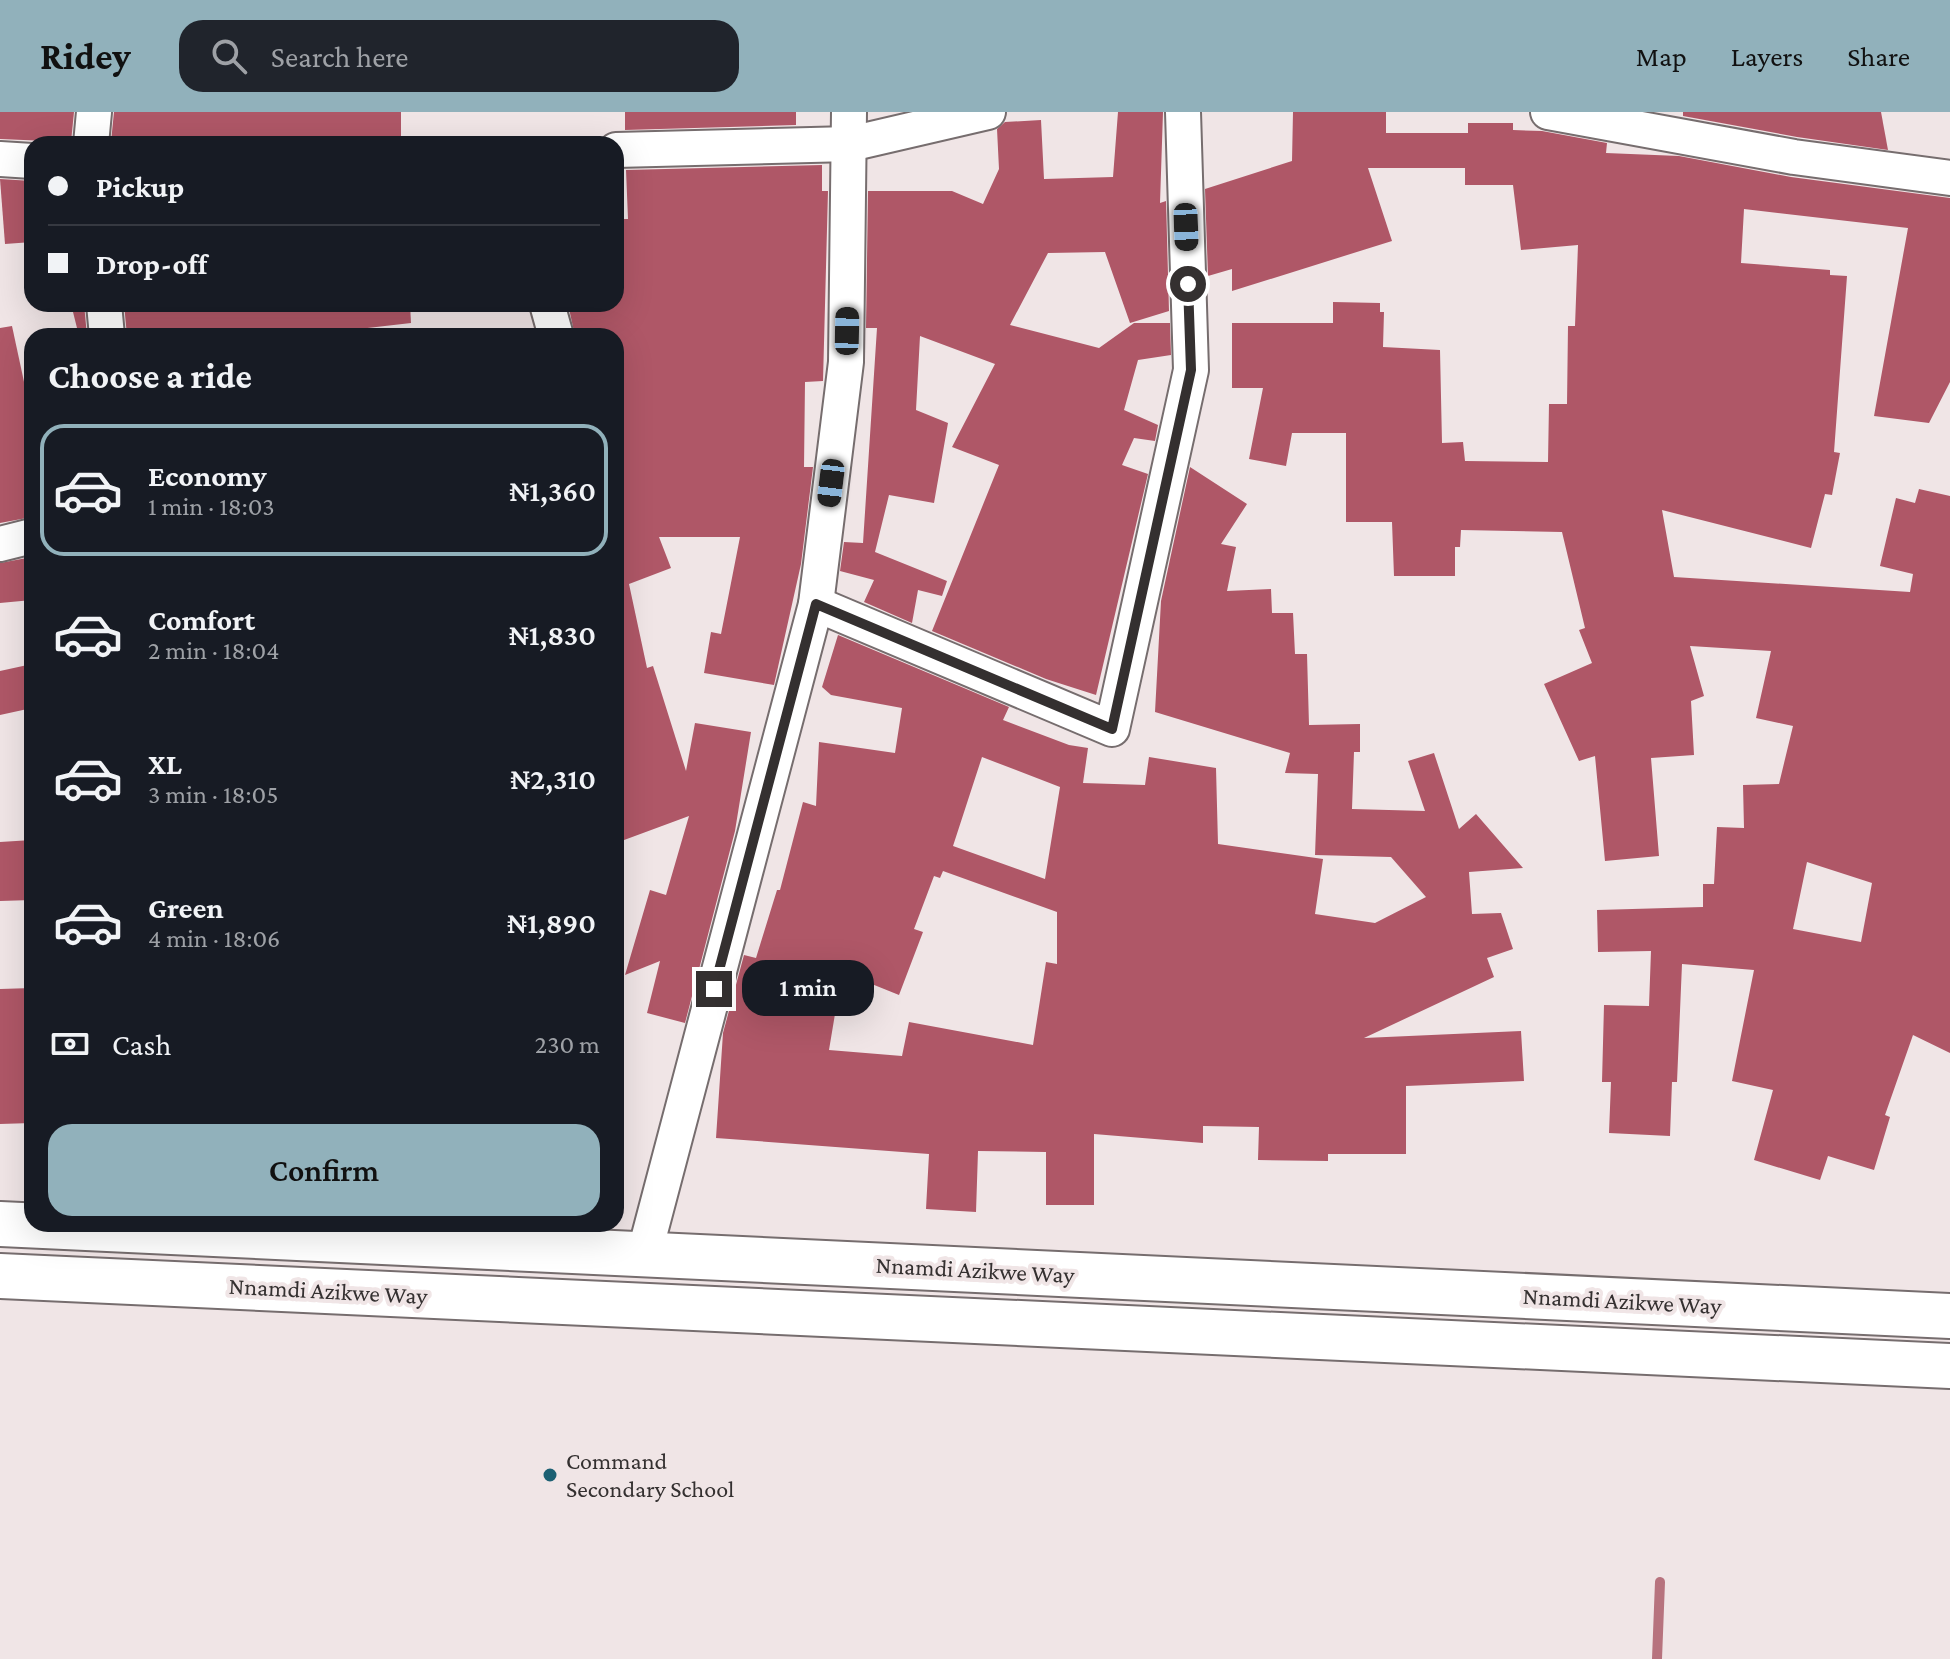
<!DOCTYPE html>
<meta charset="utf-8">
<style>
body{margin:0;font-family:"Crimson Pro",serif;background:#20242c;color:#f1f3f6;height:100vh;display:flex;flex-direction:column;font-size:30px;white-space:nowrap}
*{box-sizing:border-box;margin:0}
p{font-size:26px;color:#9ea1a6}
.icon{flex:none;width:44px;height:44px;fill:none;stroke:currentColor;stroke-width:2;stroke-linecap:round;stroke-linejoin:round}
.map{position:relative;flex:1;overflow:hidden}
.panel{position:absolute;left:24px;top:216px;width:600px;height:904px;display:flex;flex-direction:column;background:#171b24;border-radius:24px;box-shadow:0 8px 32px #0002}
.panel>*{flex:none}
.top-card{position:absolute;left:24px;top:24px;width:600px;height:176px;border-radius:24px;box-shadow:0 8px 32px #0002;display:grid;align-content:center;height:176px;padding:0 24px;background:#171b24}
.end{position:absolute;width:36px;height:36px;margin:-18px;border:10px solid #343030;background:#fff;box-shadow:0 0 0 4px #fff}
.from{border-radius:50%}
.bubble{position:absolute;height:56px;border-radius:24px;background:#171b24;box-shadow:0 8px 32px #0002;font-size:26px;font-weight:600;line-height:56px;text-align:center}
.car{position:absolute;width:24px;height:48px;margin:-24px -12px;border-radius:10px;box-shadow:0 0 6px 2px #0007;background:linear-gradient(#222 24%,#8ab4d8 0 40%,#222 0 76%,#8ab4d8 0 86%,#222 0)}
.top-card b{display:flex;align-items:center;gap:28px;height:76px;font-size:30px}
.top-card b+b{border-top:2px solid #363941}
.top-card i{width:20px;height:20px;background:#f1f3f6}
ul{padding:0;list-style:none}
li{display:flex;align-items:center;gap:24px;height:132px;margin:0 16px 12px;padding:0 8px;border:4px solid transparent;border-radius:24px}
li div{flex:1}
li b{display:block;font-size:30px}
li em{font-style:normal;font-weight:600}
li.selected{border-color:#91b1bb}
li>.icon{width:72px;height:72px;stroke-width:1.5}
h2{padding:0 24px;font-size:36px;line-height:96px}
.pay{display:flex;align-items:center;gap:20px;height:88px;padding:0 24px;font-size:30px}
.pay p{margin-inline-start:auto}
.button{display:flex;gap:16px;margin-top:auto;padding:16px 24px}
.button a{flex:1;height:92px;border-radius:24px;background:#91b1bb;color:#111;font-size:32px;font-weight:600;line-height:92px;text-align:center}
header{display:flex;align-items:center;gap:48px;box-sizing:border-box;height:112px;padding:0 40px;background:#91b1bb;color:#111}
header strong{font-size:38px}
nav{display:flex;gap:44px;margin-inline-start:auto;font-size:28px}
.search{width:560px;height:72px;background:#20242c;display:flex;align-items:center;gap:20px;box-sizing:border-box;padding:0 28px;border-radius:24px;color:#9ea1a6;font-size:30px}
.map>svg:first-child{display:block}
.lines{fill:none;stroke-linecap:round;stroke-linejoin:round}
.stream{stroke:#b7737e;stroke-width:10}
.building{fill:#af5767;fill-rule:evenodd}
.street-casing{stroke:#766d6e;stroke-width:38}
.highway-casing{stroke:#766d6e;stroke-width:48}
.street{stroke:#fff;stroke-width:34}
.highway{stroke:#fff;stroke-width:44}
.route{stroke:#343030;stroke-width:10}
.poi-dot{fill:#1c6073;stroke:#f0e5e6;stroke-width:3}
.labels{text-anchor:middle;stroke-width:8;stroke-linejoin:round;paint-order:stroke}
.street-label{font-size:24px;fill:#343030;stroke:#f0e5e6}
.poi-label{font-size:24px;fill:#343030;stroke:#f0e5e6;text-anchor:start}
</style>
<header>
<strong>Ridey</strong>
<div class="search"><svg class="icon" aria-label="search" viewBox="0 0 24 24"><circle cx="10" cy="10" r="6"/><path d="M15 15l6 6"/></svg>Search here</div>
<nav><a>Map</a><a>Layers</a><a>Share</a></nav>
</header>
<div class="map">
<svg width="1950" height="1547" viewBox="0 0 1950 1547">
<rect width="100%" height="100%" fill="#f0e5e6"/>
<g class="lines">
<polyline class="stream" points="1657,1547 1660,1470"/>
</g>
<g class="building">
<polygon points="0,0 74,0 71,30 0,27"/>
<polygon points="114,0 401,0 401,25 243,26 243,30 119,32 111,30"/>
<polygon points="625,0 796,0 796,13 625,18"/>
<polygon points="1118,0 1163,0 1160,91 1166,89 1169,199 1130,211 1105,140 1048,141 1010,213 1099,236 1134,211 1170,211 1171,243 1138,248 1124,298 1158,313 1155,329 1134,326 1122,353 1148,362 1096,583 1046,567 932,519 999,353 952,335 995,252 920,224 916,298 948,311 934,391 889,383 875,440 947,469 942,484 918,478 912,511 864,490 874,468 840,459 844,430 863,431 877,216 866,216 868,79 952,79 983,92 999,57 997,17 1005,10 1041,8 1044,67 1113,65"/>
<path d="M1293 0H1386V21H1468V11H1513V18L1542 19 1607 31 1606 41 1679 44 1791 65 1950 86V270L1929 311 1874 304 1908 116 1744 97 1741 151 1830 158V163L1847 164 1834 340 1840 341 1832 383 1825 382 1811 436 1662 398 1674 465 1910 480 1913 462 1880 454 1896 386 1915 391 1919 377 1950 384V941L1913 923 1885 1003 1890 1005 1874 1058 1828 1044 1820 1068 1754 1048 1773 978 1732 969 1754 858 1682 852 1677 970H1672L1670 1024 1609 1021 1611 970H1602L1604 893 1649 894 1651 839 1598 840 1597 798 1703 795V772H1714L1717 715 1744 716 1743 673 1779 672 1793 614 1756 606 1771 539 1690 534 1704 584 1691 589 1694 643 1651 646 1659 744 1605 749 1595 644 1579 649 1544 572 1592 551 1579 518 1585 516 1562 420 1461 418 1460 435H1455V464H1394L1392 410H1346V321H1292L1286 354 1249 347 1263 276H1232V211H1333V190L1380 191V200H1384L1383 235 1440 238 1442 331 1463 330 1465 349 1548 350 1549 292H1567L1568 214H1575L1578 133 1521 138 1513 73H1465V56H1368L1392 129 1232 179V157L1208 164 1205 77 1292 49ZM1807 750 1872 771 1861 830 1793 817Z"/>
<polygon points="1683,0 1881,0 1888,38 1797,25 1683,4"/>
<polygon points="822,53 822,79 828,79 823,269 805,270 804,355 813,355 801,452 774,573 704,561 711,520 721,522 740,425 659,425 671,456 629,472 647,556 653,554 686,659 695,611 751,620 735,719 685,911 647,901 660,849 625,863 650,778 666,783 689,704 616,731 616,224 575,224 568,192 616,192 616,107 628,107 626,58"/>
<polygon points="0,67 32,69 32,130 5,132"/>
<polygon points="71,192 84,192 87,224 79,224"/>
<polygon points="124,192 410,192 411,211 298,224 127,224"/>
<polygon points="12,214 32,307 32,405 0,411 0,216"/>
<path d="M1190 355 1247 392 1221 432 1236 435 1227 479 1271 477 1272 501H1293L1295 542H1307L1309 613 1360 612V640H1354L1352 697 1425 699 1408 649 1434 641 1459 717 1476 702 1523 756 1469 760 1472 802 1501 801 1513 837 1487 846 1494 865 1364 926 1521 919 1524 969 1406 974V1042H1328V1049L1258 1048 1259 1015 1203 1014V1031L1094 1022V1093H1046V1040L978 1039 976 1100 926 1097 929 1042 716 1026 723 921 744 843 756 846 777 778H780L803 690 816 694 819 630 895 641 902 596 831 583 822 575 838 523 1009 595 1003 608 1069 633 1088 636 1083 671 1145 673 1149 645 1216 656 1218 732 1323 747 1315 802 1375 811 1426 785 1391 745 1315 743 1318 662 1285 661 1290 641 1155 600 1161 489ZM982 645 1060 675 1045 767 953 734ZM943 759 1057 800V852L1046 850 1033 933 909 910 902 944 829 938 842 860 899 883 923 820 914 817 934 764 940 766Z"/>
<polygon points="32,445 32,488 0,491 0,451"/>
<polygon points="32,552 32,596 0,603 0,559"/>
<polygon points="32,728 32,788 0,789 0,730"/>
<polygon points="32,876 32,1011 0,1012 0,877"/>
</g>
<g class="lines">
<g class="street-casing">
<g id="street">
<polyline points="1548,0 1794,45 1950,66"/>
<polyline points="91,32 94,0"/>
<polyline points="616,38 850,32 988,0"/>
<polyline points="0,47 32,49"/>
<polyline points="104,192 107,224"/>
<polyline points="547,192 556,224"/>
<polyline points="0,432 32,424"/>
<polyline points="816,492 1112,617 1191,258 1183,0"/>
<polyline points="644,1143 816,492 846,250 849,0"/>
</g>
</g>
<g class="highway-casing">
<g id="highway">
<polyline points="0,1112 1950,1204"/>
<polyline points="0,1164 1950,1254"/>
</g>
</g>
<use href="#street" class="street"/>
<use href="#highway" class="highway"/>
</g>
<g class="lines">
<polyline class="route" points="714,877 816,492 1112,617 1191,258 1188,172"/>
</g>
<circle class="poi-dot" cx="550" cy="1363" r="8"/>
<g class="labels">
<g class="street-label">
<text transform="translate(975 1158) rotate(3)" y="8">Nnamdi Azikwe Way</text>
<text transform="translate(328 1179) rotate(3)" y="8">Nnamdi Azikwe Way</text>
<text transform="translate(1622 1189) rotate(3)" y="8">Nnamdi Azikwe Way</text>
</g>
<g class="poi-label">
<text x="566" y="1357">Command<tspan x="566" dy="28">Secondary School</tspan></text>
</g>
</g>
</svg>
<i class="end from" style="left:1188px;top:172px"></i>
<i class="end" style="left:714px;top:877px"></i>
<div class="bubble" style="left:742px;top:848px;width:132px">1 min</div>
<i class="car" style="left:1186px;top:115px;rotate:178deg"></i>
<i class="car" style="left:847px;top:219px;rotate:1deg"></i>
<i class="car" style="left:831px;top:371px;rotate:187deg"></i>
<div class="top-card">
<b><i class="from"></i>Pickup</b>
<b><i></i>Drop-off</b>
</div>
<section class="panel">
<h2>Choose a ride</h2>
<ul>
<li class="selected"><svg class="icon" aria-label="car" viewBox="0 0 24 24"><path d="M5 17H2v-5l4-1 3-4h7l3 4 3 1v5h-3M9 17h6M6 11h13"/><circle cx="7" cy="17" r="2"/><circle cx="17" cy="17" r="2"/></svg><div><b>Economy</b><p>1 min · 18:03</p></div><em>₦1,360</em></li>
<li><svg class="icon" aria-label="car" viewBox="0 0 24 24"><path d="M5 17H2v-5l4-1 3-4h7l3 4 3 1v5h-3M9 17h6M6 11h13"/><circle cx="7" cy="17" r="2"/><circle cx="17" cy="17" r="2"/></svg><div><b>Comfort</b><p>2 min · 18:04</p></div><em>₦1,830</em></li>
<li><svg class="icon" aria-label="car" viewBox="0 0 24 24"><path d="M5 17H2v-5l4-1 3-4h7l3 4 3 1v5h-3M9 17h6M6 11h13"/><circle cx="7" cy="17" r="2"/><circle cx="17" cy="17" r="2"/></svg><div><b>XL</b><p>3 min · 18:05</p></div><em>₦2,310</em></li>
<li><svg class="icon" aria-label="car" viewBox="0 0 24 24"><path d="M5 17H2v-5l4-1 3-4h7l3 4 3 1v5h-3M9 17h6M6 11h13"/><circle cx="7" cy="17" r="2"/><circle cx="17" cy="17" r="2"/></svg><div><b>Green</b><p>4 min · 18:06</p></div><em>₦1,890</em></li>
</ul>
<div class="pay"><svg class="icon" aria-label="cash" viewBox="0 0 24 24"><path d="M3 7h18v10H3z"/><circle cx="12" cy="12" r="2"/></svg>Cash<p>230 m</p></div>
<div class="button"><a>Confirm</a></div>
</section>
</div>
